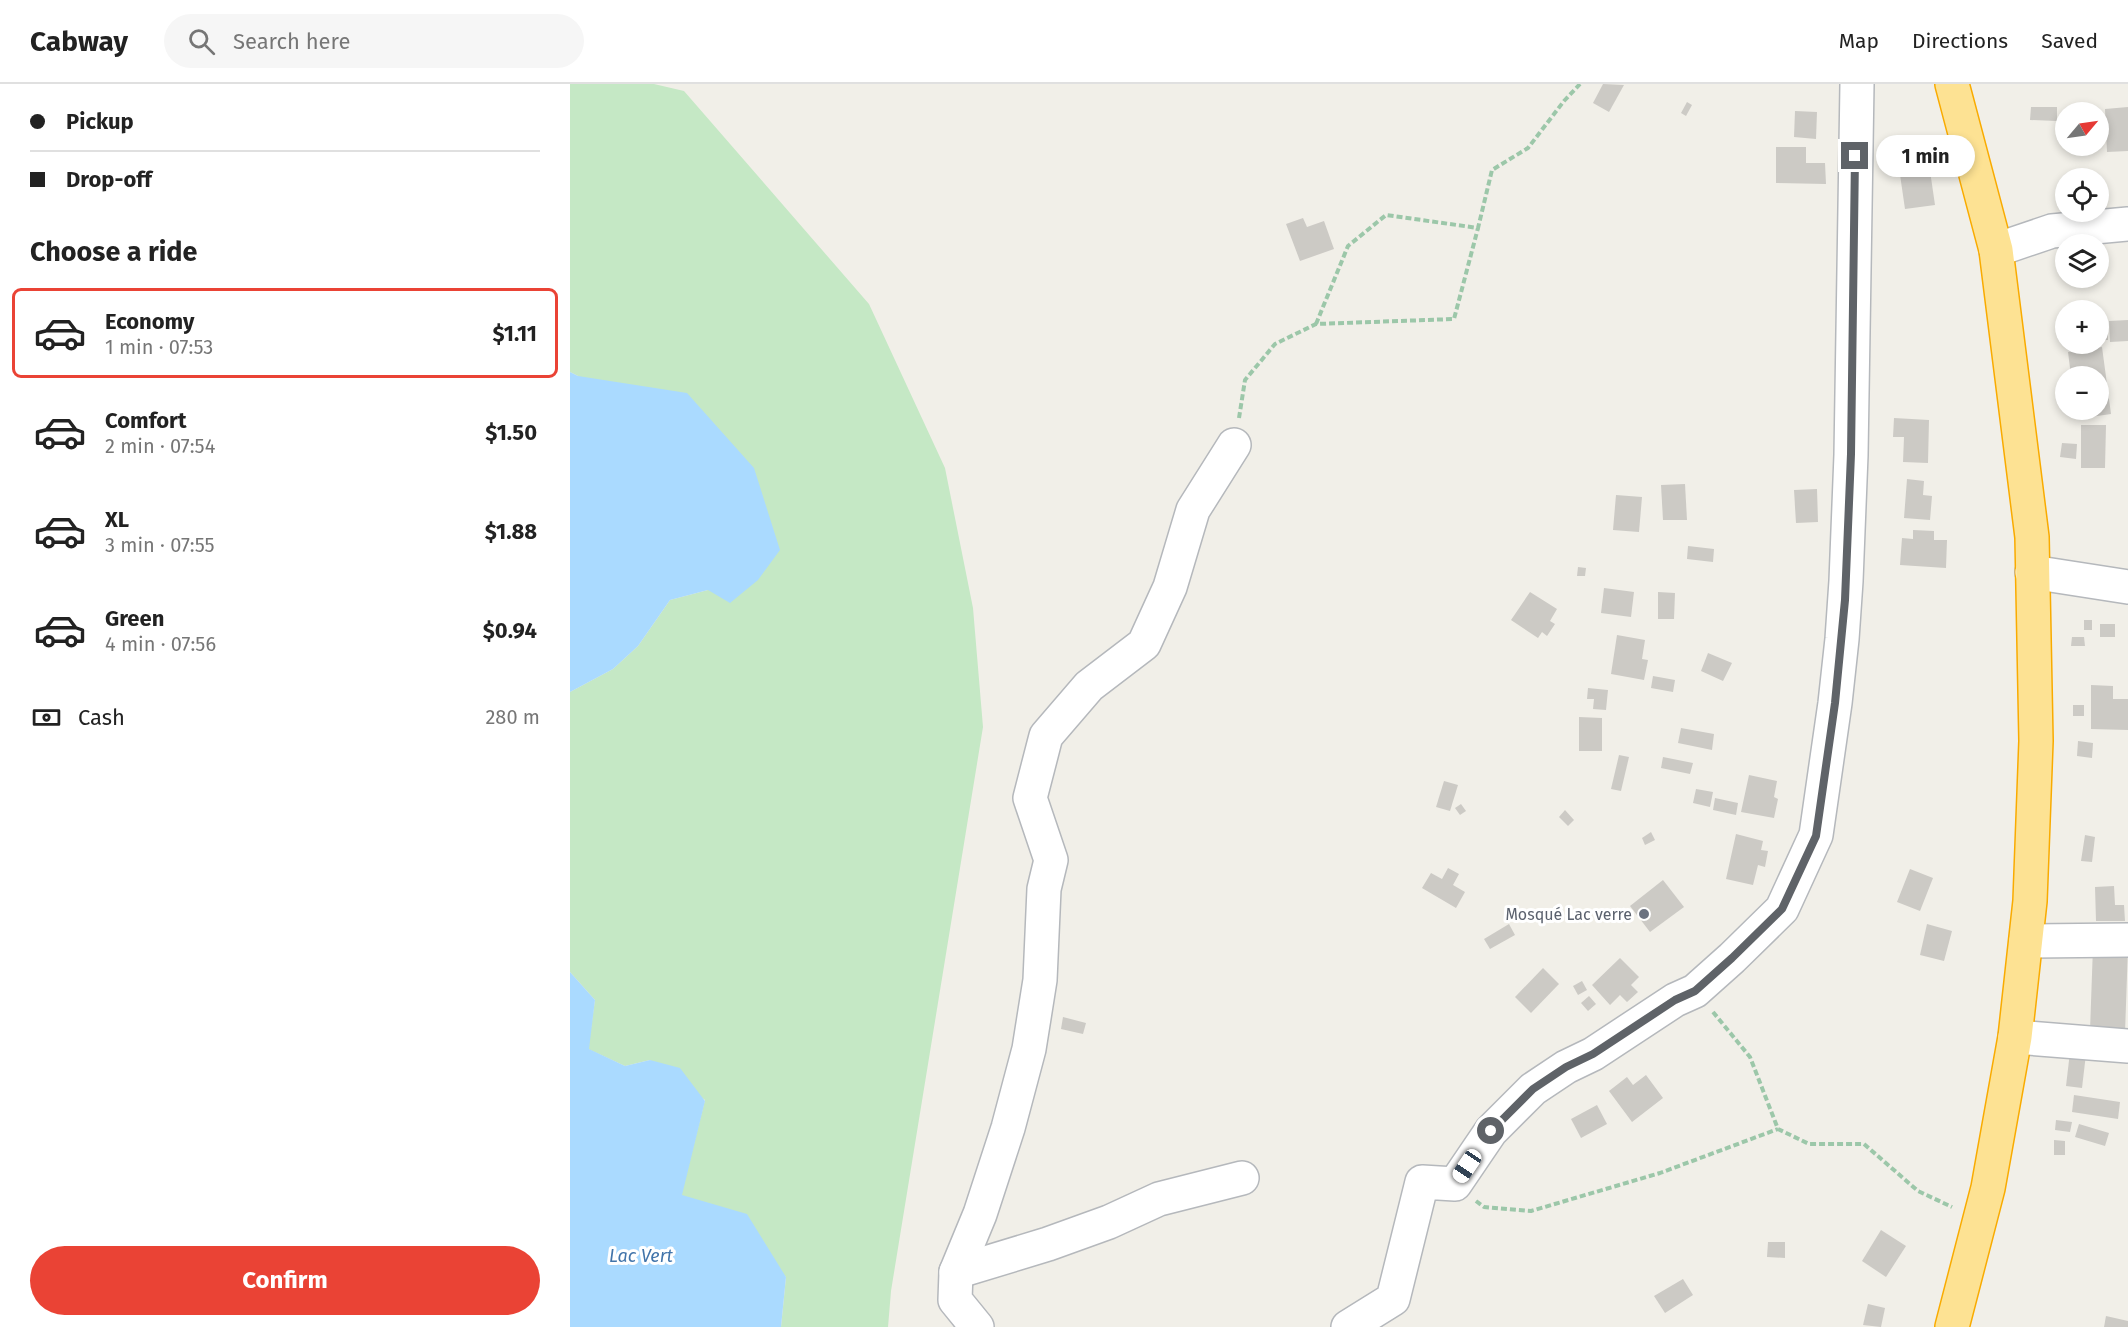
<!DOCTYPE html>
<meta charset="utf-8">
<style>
body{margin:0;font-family:"Fira Sans",sans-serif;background:#f6f6f6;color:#222;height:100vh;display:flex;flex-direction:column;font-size:22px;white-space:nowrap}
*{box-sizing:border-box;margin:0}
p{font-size:20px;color:#767676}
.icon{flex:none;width:33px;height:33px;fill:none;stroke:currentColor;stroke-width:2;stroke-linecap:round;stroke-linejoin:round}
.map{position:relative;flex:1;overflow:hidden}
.side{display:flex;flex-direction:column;background:#fff;width:570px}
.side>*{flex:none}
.top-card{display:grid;align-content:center;height:132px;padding:0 30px;background:#fff}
.needle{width:39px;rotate:61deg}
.tools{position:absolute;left:1485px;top:18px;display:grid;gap:12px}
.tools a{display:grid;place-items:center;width:54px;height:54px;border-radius:50%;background:#fff;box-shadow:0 3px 9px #0003;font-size:30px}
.end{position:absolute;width:27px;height:27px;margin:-14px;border:8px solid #5f6368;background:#fff;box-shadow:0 0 0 3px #fff}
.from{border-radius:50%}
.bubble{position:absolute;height:42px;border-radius:21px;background:#fff;box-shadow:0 3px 9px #0003;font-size:20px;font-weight:700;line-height:42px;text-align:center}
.car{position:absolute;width:18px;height:36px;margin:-18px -9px;border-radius:8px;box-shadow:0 0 4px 2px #0007;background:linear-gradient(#fff 24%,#345 0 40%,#fff 0 76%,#345 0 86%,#fff 0)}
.top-card b{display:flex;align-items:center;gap:21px;height:57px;font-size:22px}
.top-card b+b{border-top:2px solid #e0e0e0}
.top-card i{width:15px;height:15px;background:#222}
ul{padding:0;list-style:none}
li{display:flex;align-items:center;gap:18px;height:90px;margin:0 12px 9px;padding:0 18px;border:3px solid transparent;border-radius:9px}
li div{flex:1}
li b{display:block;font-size:22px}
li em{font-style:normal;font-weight:700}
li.selected{border-color:#ea4335}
li>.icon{width:54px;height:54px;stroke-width:1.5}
h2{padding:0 30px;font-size:27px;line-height:72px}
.pay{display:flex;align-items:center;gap:15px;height:66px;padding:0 30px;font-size:22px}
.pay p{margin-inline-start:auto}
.cta{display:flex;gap:12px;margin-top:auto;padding:12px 30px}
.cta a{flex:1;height:69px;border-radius:36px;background:#ea4335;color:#fff;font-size:24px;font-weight:700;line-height:69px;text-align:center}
header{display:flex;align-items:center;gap:36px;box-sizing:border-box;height:84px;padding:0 30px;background:#fff;border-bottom:2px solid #e0e0e0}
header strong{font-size:28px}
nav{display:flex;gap:33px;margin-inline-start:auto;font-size:21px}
.search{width:420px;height:54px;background:#f6f6f6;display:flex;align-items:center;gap:15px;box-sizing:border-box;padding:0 21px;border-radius:33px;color:#767676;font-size:22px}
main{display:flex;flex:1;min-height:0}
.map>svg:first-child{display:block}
.green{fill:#c5e8c5}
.water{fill:#aadaff}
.building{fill:#cccac5}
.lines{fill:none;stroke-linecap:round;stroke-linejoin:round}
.minor-casing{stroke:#b5b8bc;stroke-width:36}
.highway-casing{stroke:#f9ab00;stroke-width:36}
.path{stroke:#9cc7a9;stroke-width:4;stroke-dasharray:6 3;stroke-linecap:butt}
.minor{stroke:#fff;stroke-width:33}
.highway{stroke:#fde293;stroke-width:33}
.route{stroke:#5f6368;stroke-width:8}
.worship-dot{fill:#6b7280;stroke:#fff;stroke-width:2}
.labels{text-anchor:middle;stroke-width:6;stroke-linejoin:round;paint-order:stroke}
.worship-label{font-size:16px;fill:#5b616d;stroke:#fff;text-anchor:end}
.water-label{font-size:18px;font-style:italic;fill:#4174aa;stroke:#fff}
</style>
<header>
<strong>Cabway</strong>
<div class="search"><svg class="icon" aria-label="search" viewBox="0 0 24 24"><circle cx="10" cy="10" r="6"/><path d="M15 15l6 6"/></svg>Search here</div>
<nav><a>Map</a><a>Directions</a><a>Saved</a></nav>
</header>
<main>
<section class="side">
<div class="top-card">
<b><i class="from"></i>Pickup</b>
<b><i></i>Drop-off</b>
</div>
<h2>Choose a ride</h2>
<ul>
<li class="selected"><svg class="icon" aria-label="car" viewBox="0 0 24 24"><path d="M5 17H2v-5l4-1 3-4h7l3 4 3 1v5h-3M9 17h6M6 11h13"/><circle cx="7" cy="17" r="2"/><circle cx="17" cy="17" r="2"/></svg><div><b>Economy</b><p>1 min · 07:53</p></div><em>$1.11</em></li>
<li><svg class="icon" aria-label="car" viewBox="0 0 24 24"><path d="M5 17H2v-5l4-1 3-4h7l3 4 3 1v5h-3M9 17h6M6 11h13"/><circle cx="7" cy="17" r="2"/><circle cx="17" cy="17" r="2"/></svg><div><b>Comfort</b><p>2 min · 07:54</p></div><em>$1.50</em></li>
<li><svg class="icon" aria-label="car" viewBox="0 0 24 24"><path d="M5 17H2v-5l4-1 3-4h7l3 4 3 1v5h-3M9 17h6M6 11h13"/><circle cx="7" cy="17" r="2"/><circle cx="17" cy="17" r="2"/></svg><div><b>XL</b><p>3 min · 07:55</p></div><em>$1.88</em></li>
<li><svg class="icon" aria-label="car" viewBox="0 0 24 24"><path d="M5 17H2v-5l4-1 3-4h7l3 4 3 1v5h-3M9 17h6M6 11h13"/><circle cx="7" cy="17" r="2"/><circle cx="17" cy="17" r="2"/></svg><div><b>Green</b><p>4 min · 07:56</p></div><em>$0.94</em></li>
</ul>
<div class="pay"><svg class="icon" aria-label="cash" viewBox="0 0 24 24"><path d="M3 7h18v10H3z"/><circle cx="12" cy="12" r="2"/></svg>Cash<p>280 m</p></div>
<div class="cta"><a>Confirm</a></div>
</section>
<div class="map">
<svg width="1558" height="1243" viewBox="0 0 1558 1243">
<rect width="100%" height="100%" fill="#f1efe8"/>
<polygon class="green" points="0,0 84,0 114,7 299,220 375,384 403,524 413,643 321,1207 318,1243 211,1243 216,1193 111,1111 135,1016 80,976 55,982 18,965 25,916 0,888 0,608 43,585 68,562 100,516 138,506 8,292 0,288"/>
<g class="water">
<polygon points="0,288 8,292 117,309 184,384 210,466 188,496 160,519 138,506 100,516 68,562 43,585 0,608"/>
<polygon points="0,888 25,916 19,965 55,982 80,976 110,984 135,1017 112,1111 177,1130 216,1193 211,1243 0,1243"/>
</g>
<g class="building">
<polygon points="1033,0 1054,1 1039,28 1023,19"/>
<polygon points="1117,18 1122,21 1116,32 1111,29"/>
<polygon points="1461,23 1487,23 1487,37 1460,36"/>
<polygon points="1558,23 1558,67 1537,68 1535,25"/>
<polygon points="1225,27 1247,28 1246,55 1224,53"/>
<polygon points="1351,53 1353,61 1331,65 1330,57"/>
<polygon points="1206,63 1236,63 1236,79 1255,79 1256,100 1206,99"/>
<polygon points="1357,66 1365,121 1335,125 1327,70"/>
<polygon points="733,134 737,143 754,137 764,165 730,177 716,140"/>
<polygon points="1558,236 1558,257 1540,258 1539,237"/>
<rect x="1528" y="245" width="10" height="11"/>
<polygon points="1532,263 1541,330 1506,335 1505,326 1528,326 1528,292 1501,292 1498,268"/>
<polygon points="1324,334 1359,336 1358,379 1333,378 1334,353 1323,353"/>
<polygon points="1511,341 1536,341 1535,384 1511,384"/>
<polygon points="1492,359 1507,360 1506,375 1490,373"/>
<polygon points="1337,395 1354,397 1353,411 1362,412 1360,436 1334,434"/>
<polygon points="1115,400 1117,436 1093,436 1091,401"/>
<polygon points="1247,405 1248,438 1226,439 1224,406"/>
<polygon points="1046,411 1072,413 1069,448 1043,446"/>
<polygon points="1343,446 1364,447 1364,456 1377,456 1376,484 1330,481 1332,454 1343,455"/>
<polygon points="1118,462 1144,465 1143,478 1117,475"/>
<polygon points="1008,483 1016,484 1015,492 1007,492"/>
<polygon points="1034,504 1064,508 1061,533 1031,529"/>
<polygon points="960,508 987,525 980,537 985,540 977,552 972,548 968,554 941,536"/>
<polygon points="1088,508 1105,509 1104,535 1088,535"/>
<rect x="1514" y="536" width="8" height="10"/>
<rect x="1530" y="540" width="15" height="13"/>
<polygon points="1047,551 1075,556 1072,575 1078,576 1074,596 1041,590"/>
<polygon points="1502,553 1514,553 1515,562 1501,562"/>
<polygon points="1138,569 1162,579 1153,597 1131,587"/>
<polygon points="1083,592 1105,596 1103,608 1081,604"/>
<polygon points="1521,601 1543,602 1543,615 1558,615 1558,646 1521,645"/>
<polygon points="1018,604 1038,606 1036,626 1023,625 1024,615 1017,615"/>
<rect x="1503" y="621" width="11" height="11"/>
<polygon points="1009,633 1032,634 1032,667 1009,667"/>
<polygon points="1111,644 1144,650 1142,666 1108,659"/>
<polygon points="1508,657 1523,659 1522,674 1507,672"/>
<polygon points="1049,671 1059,673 1051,707 1041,705"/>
<polygon points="1093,673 1123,679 1120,690 1091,684"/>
<polygon points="1179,691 1207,697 1204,713 1208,715 1204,734 1171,728"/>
<polygon points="874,697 888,701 880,727 866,723"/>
<polygon points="1126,705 1143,708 1140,723 1123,719"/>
<polygon points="1145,714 1168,719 1166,731 1143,726"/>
<polygon points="891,720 896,727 890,731 885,724"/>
<polygon points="995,726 1004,736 998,742 989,733"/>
<polygon points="1081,748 1085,756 1075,761 1072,754"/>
<polygon points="1166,750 1193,757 1191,766 1198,767 1195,783 1188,781 1183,801 1156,795"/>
<polygon points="1515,751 1525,753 1522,778 1511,777"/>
<polygon points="878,784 889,790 883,801 895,808 886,824 852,804 861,789 872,795"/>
<polygon points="1340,785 1363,794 1350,827 1327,818"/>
<polygon points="1093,796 1114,823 1080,848 1060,822"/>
<polygon points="1544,802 1545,821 1554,821 1555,837 1526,837 1525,803"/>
<polygon points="939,840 945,851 920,865 914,855"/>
<polygon points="1357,840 1382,847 1374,877 1350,871"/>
<polygon points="1523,862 1558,863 1555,949 1520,947"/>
<polygon points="1050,874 1069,893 1061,901 1068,908 1057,918 1050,911 1040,921 1022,901"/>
<polygon points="973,884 989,900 961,929 945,913"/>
<polygon points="1012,897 1017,906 1008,911 1003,902"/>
<polygon points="1019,912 1026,920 1018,927 1011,919"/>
<polygon points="493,933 516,939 513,950 491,945"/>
<polygon points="1500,968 1516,970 1512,1004 1496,1002"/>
<polygon points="1076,991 1093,1014 1062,1038 1039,1007 1057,993 1063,1001"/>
<polygon points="1504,1011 1550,1018 1548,1035 1502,1028"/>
<polygon points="1027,1021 1037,1040 1011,1054 1001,1035"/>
<polygon points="1486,1036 1502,1038 1500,1048 1485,1046"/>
<polygon points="1509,1040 1539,1049 1535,1062 1505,1053"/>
<polygon points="1484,1056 1495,1057 1495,1071 1484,1071"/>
<polygon points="1311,1146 1336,1162 1316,1193 1292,1177"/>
<polygon points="1198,1158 1215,1158 1215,1174 1197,1173"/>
<polygon points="1113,1195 1123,1211 1095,1229 1084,1212"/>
<polygon points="1298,1220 1315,1224 1311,1243 1293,1241"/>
<polygon points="1536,1232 1558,1237 1558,1243 1534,1243"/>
</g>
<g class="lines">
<g class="minor-casing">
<g id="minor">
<polyline points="1426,166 1482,147 1558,140"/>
<polyline points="1462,488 1558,503"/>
<polyline points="1456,857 1558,856"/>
<polyline points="1445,953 1558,962"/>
<polyline points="386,1188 478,1160 539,1138 589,1115 672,1094"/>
<polyline points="407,1243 385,1216 386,1188 410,1130 438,1044 459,965 470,896 474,805 481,776 460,714 476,652 519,602 574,560 600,503 623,426 664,361"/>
<polyline points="778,1243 823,1215 852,1098 885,1100 921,1047 963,1005 996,983 1023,970 1105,916 1125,907 1162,874 1212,825 1246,751 1265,619 1272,555 1276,497 1281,371 1287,0"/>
</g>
</g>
<g class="highway-casing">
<polyline id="highway" points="1382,1243 1418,1104 1445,953 1460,817 1466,657 1462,453 1426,166 1382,0"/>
</g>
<g class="path">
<polyline points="746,240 778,162 816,131 908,144 922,86 958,64 994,17 1010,0"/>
<polyline points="669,334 675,296 705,260 746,240 884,235 908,144"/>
<polyline points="1143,928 1180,973 1208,1045 1239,1060 1294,1060 1348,1107 1382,1123"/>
<polyline points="906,1117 914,1123 961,1127 1090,1089 1208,1045"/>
</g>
<use href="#minor" class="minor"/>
<use href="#highway" class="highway"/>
</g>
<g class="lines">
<polyline class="route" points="921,1047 963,1005 996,983 1023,970 1105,916 1125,907 1162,874 1212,825 1246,752 1265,619 1275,516 1281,370 1285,72"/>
</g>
<circle class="worship-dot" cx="1074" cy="830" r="6"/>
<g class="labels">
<g class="worship-label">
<text x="1062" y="836">Mosqué Lac verre</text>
</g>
<g class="water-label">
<text x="71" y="1178">Lac Vert</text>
</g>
</g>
</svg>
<div class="tools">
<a><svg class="needle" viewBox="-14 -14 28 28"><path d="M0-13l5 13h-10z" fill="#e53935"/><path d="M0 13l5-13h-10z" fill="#767676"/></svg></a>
<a><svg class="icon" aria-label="locate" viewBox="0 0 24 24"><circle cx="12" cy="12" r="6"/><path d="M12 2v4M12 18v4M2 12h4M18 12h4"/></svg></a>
<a><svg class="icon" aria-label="layers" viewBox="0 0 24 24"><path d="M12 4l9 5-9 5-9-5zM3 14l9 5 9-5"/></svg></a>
<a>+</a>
<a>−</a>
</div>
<i class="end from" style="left:921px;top:1047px"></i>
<i class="end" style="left:1285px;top:72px"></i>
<div class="bubble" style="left:1306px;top:51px;width:99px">1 min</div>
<i class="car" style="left:897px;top:1082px;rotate:214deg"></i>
</div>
</main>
